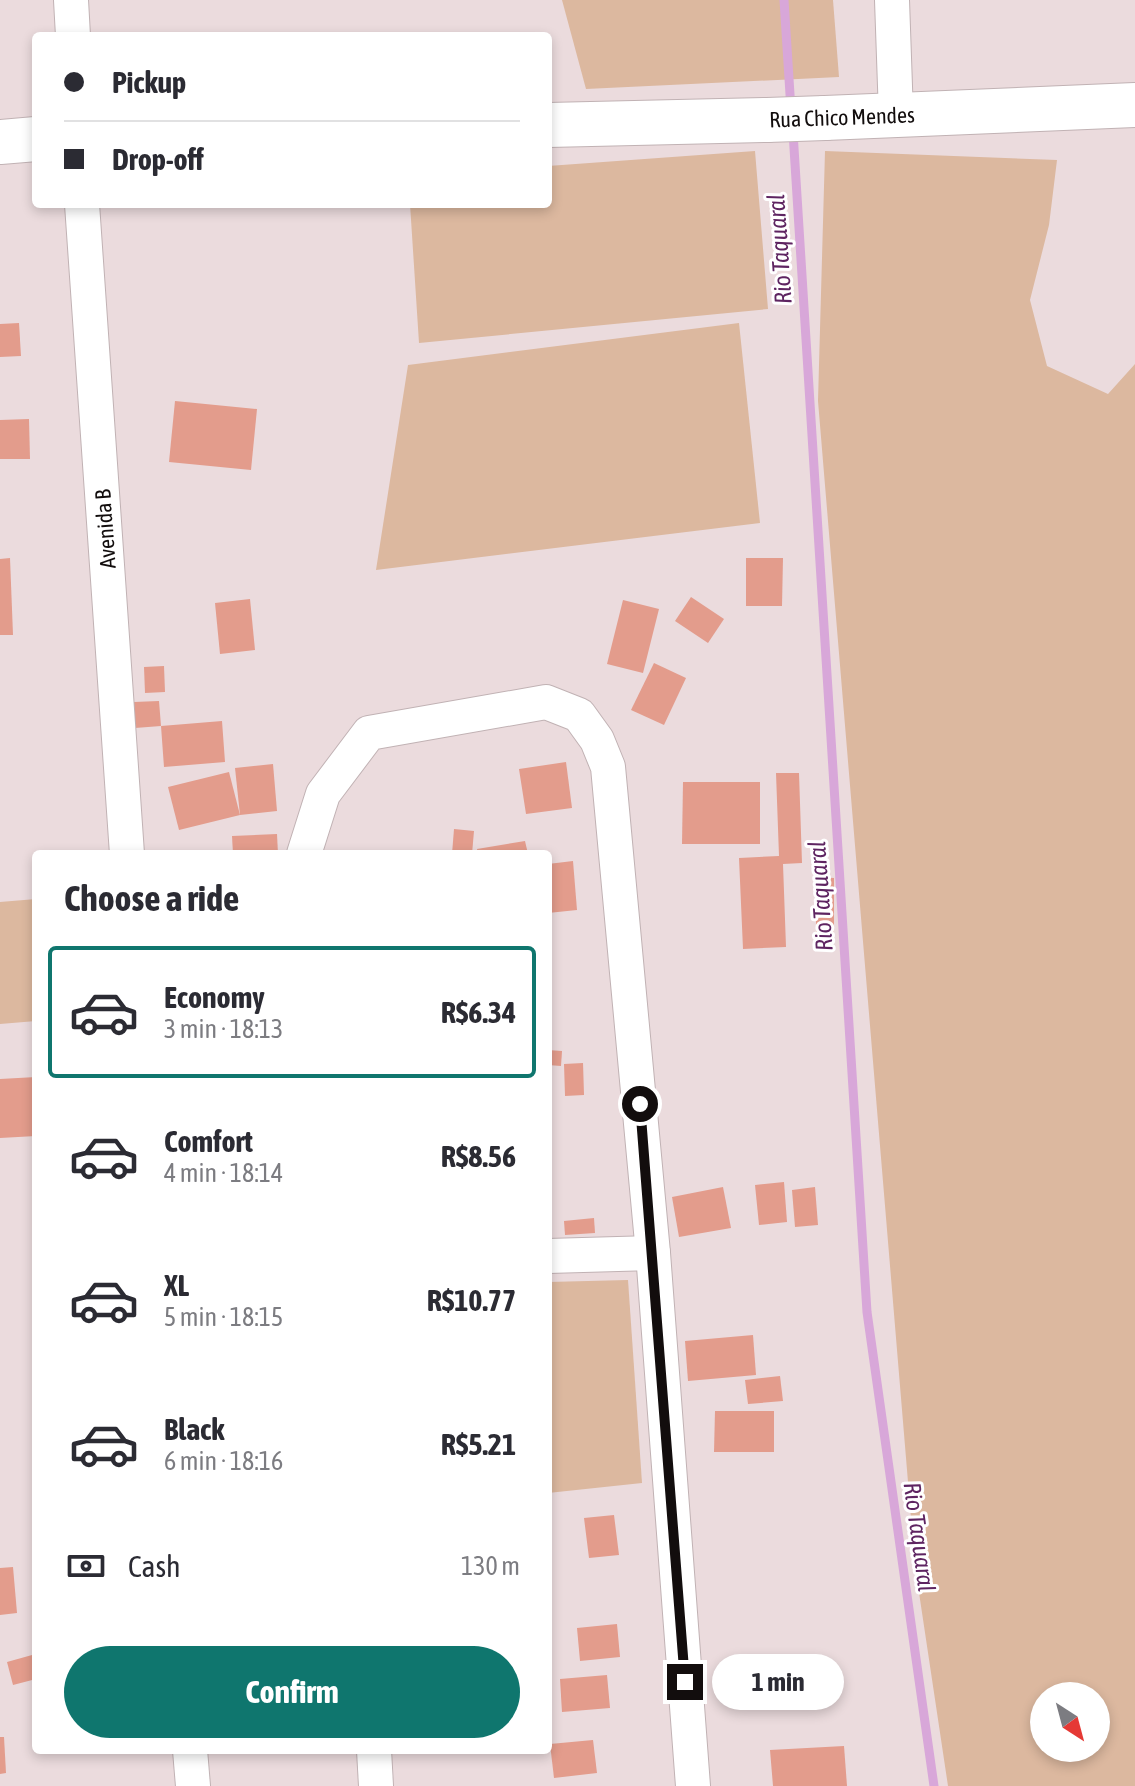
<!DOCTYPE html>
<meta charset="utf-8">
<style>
body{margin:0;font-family:"Asap Condensed",sans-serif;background:#f2f2f3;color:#2b2b33;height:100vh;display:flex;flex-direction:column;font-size:30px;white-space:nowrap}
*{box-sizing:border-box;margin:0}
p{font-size:26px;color:#7c7c81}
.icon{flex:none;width:44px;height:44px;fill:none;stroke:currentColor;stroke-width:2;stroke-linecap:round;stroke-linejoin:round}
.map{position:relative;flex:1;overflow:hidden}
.panel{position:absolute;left:32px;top:850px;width:520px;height:904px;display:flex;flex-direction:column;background:#fff;border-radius:8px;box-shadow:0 4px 12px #0003}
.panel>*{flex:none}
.guide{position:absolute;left:32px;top:32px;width:520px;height:176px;border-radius:8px;box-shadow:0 4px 12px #0003;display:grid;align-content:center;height:176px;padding:0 32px;background:#fff}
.needle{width:52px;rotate:144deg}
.controls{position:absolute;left:1030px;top:1682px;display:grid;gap:16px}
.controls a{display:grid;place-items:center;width:80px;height:80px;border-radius:50%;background:#fff;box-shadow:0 4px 12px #0003;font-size:40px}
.end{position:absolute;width:36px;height:36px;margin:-18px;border:10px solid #120d0d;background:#fff;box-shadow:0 0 0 4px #fff}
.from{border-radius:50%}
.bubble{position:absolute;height:56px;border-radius:28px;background:#fff;box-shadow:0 4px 12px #0003;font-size:26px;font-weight:700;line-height:56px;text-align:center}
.guide b{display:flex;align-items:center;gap:28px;height:76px;font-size:30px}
.guide b+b{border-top:2px solid #e1e1e2}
.guide i{width:20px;height:20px;background:#2b2b33}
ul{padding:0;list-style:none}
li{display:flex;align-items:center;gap:24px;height:132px;margin:0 16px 12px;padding:0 16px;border:4px solid transparent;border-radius:8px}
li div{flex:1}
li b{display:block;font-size:30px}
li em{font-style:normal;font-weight:700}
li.selected{border-color:#0f766e}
li>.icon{width:72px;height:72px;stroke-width:1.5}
h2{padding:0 32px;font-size:36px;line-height:96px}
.pay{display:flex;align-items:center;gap:20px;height:88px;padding:0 32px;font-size:30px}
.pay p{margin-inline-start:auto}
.primary-button{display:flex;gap:16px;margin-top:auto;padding:16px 32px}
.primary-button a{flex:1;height:92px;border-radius:48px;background:#0f766e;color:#fff;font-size:32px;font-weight:700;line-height:92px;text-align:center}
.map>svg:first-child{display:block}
.green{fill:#dcb89f;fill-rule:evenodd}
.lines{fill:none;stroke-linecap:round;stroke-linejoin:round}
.stream{stroke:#d8a7d9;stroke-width:9}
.building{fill:#e39c8c}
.minor-casing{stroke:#c1b2b4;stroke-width:36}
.tertiary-casing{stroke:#c1b2b4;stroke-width:46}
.secondary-casing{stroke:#c1b2b4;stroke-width:46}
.minor{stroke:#fff;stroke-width:34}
.tertiary{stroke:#fff;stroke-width:44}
.secondary{stroke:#fff;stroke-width:44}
.route{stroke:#120d0d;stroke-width:10}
.labels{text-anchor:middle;stroke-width:6;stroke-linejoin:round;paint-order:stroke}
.street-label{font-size:22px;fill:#120d0d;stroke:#fff}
.water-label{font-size:24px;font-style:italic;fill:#5e2461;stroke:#fff}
</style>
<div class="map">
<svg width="1135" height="1786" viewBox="0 0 1135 1786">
<rect width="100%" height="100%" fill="#ebdbdd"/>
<g class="green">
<polygon points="562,0 833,0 839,77 586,89"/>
<polygon points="755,151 768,309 419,343 410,204 548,204 548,166"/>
<path d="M825 151 1057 160 1049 225 1030 300 1047 366 1108 394 1135 364V1786H948L915 1566 818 401ZM1044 1696H1096V1748H1044Z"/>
<polygon points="739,323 760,523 376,570 408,365"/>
<polygon points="36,899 36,1021 0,1024 0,902"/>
<polygon points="628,1280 642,1483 548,1493 548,1282"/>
</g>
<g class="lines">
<g class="stream">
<polyline points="784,0 791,110"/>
<polyline points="793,132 867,1312 934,1786"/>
</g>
</g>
<g class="building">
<polygon points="19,323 21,356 0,357 0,324"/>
<polygon points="175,401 257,409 251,470 169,462"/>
<polygon points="29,419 30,459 0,459 0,420"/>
<polygon points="10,558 13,635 0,635 0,559"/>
<polygon points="746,558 783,558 782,606 746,606"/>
<polygon points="691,597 724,619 708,643 675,621"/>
<polygon points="250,599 255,650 220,654 215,603"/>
<polygon points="623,600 659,609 643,673 607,664"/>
<polygon points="654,663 686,678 664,725 631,710"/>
<polygon points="164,666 165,692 145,693 144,667"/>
<polygon points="159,701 161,726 222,721 225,762 164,767 161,726 135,728 134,702"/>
<polygon points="566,762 572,808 526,814 519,769"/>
<polygon points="273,764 277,811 240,815 235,768"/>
<polygon points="229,772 240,815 179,830 168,787"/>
<polygon points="776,773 799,773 802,863 783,864 786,947 743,949 739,858 779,856"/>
<polygon points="683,782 760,782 760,844 682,844"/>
<polygon points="454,829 474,831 472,854 452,854"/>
<polygon points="277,834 278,854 233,854 232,836"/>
<polygon points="525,841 528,854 478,854 477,849"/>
<polygon points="573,861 577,910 548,913 548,864"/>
<polygon points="816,877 834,878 834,940 816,940"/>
<polygon points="548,1050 562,1051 561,1066 548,1065"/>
<polygon points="583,1063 584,1095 565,1096 564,1064"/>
<polygon points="36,1077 36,1136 0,1138 0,1079"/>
<polygon points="784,1182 787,1222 759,1225 755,1185"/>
<polygon points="723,1187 731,1228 679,1237 672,1197"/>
<polygon points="815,1187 818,1225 795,1227 792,1190"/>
<polygon points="594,1218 595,1233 565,1235 564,1221"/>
<polygon points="753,1335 756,1375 688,1381 685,1341"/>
<polygon points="780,1376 783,1401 748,1404 745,1380"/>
<polygon points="715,1411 774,1411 774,1452 714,1452"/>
<polygon points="36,1503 36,1552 33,1552 32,1504"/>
<polygon points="614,1515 619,1555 589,1558 584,1518"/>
<polygon points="13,1567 17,1613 0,1615 0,1568"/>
<polygon points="617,1624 620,1657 580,1661 577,1628"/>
<polygon points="32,1655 36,1679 13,1685 7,1662"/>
<polygon points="607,1675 610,1708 562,1712 560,1679"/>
<polygon points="0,1737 4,1737 6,1773 0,1774"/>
<polygon points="593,1740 597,1773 554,1778 550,1744"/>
<polygon points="844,1746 847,1786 773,1786 770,1750"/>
</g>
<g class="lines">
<g class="minor-casing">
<g id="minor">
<polyline points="71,0 73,36"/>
<polyline points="892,0 896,115"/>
<polyline points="82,204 127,854"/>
<polyline points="304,854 323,794 369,733 546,702 579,715 597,740 608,767 653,1253 693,1786"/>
<polyline points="548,1256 653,1253"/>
<polyline points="190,1750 193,1786"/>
<polyline points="374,1750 376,1786"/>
</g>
</g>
<g class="tertiary-casing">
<polyline id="tertiary" points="767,120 825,118"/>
</g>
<g class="secondary-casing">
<g id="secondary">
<polyline points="825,118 1135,105"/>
<polyline points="548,125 767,120"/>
<polyline points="0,142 36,139"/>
</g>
</g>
<use href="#minor" class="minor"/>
<use href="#tertiary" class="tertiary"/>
<use href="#secondary" class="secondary"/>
</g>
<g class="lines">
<polyline class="route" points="640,1104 685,1682"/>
</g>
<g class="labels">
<g class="street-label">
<text transform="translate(842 117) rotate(-2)" y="8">Rua Chico Mendes</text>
<text transform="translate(105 529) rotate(-94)" y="8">Avenida B</text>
</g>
<g class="water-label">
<text transform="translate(780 249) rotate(-94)" y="8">Rio Taquaral</text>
<text transform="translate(821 896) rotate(-94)" y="8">Rio Taquaral</text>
<text transform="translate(919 1537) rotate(82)" y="8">Rio Taquaral</text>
</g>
</g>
</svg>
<div class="controls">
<a><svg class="needle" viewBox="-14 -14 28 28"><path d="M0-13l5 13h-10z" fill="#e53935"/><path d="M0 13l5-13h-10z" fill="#7c7c81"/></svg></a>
</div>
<i class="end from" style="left:640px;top:1104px"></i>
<i class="end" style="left:685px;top:1682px"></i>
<div class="bubble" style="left:712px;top:1654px;width:132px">1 min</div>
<div class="guide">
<b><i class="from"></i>Pickup</b>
<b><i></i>Drop-off</b>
</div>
<section class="panel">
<h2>Choose a ride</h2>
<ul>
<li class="selected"><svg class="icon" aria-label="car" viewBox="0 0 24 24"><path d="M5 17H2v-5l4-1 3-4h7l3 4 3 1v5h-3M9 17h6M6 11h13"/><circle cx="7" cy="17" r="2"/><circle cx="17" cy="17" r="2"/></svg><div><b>Economy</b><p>3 min · 18:13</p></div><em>R$6.34</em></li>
<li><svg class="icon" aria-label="car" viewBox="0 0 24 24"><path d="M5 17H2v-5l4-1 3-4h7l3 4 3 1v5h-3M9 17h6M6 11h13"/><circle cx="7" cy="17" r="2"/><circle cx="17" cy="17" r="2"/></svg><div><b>Comfort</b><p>4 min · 18:14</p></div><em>R$8.56</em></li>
<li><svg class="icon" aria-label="car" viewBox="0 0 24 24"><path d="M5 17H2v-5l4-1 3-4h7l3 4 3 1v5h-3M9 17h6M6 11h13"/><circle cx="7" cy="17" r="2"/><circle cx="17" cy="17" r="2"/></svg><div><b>XL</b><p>5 min · 18:15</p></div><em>R$10.77</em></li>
<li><svg class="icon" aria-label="car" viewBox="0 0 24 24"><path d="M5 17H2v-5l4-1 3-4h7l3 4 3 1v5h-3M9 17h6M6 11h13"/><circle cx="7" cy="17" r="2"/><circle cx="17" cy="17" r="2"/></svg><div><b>Black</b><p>6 min · 18:16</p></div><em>R$5.21</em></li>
</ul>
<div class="pay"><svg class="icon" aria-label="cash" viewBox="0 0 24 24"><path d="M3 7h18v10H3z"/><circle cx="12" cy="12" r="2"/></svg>Cash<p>130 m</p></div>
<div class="primary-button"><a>Confirm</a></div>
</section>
</div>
